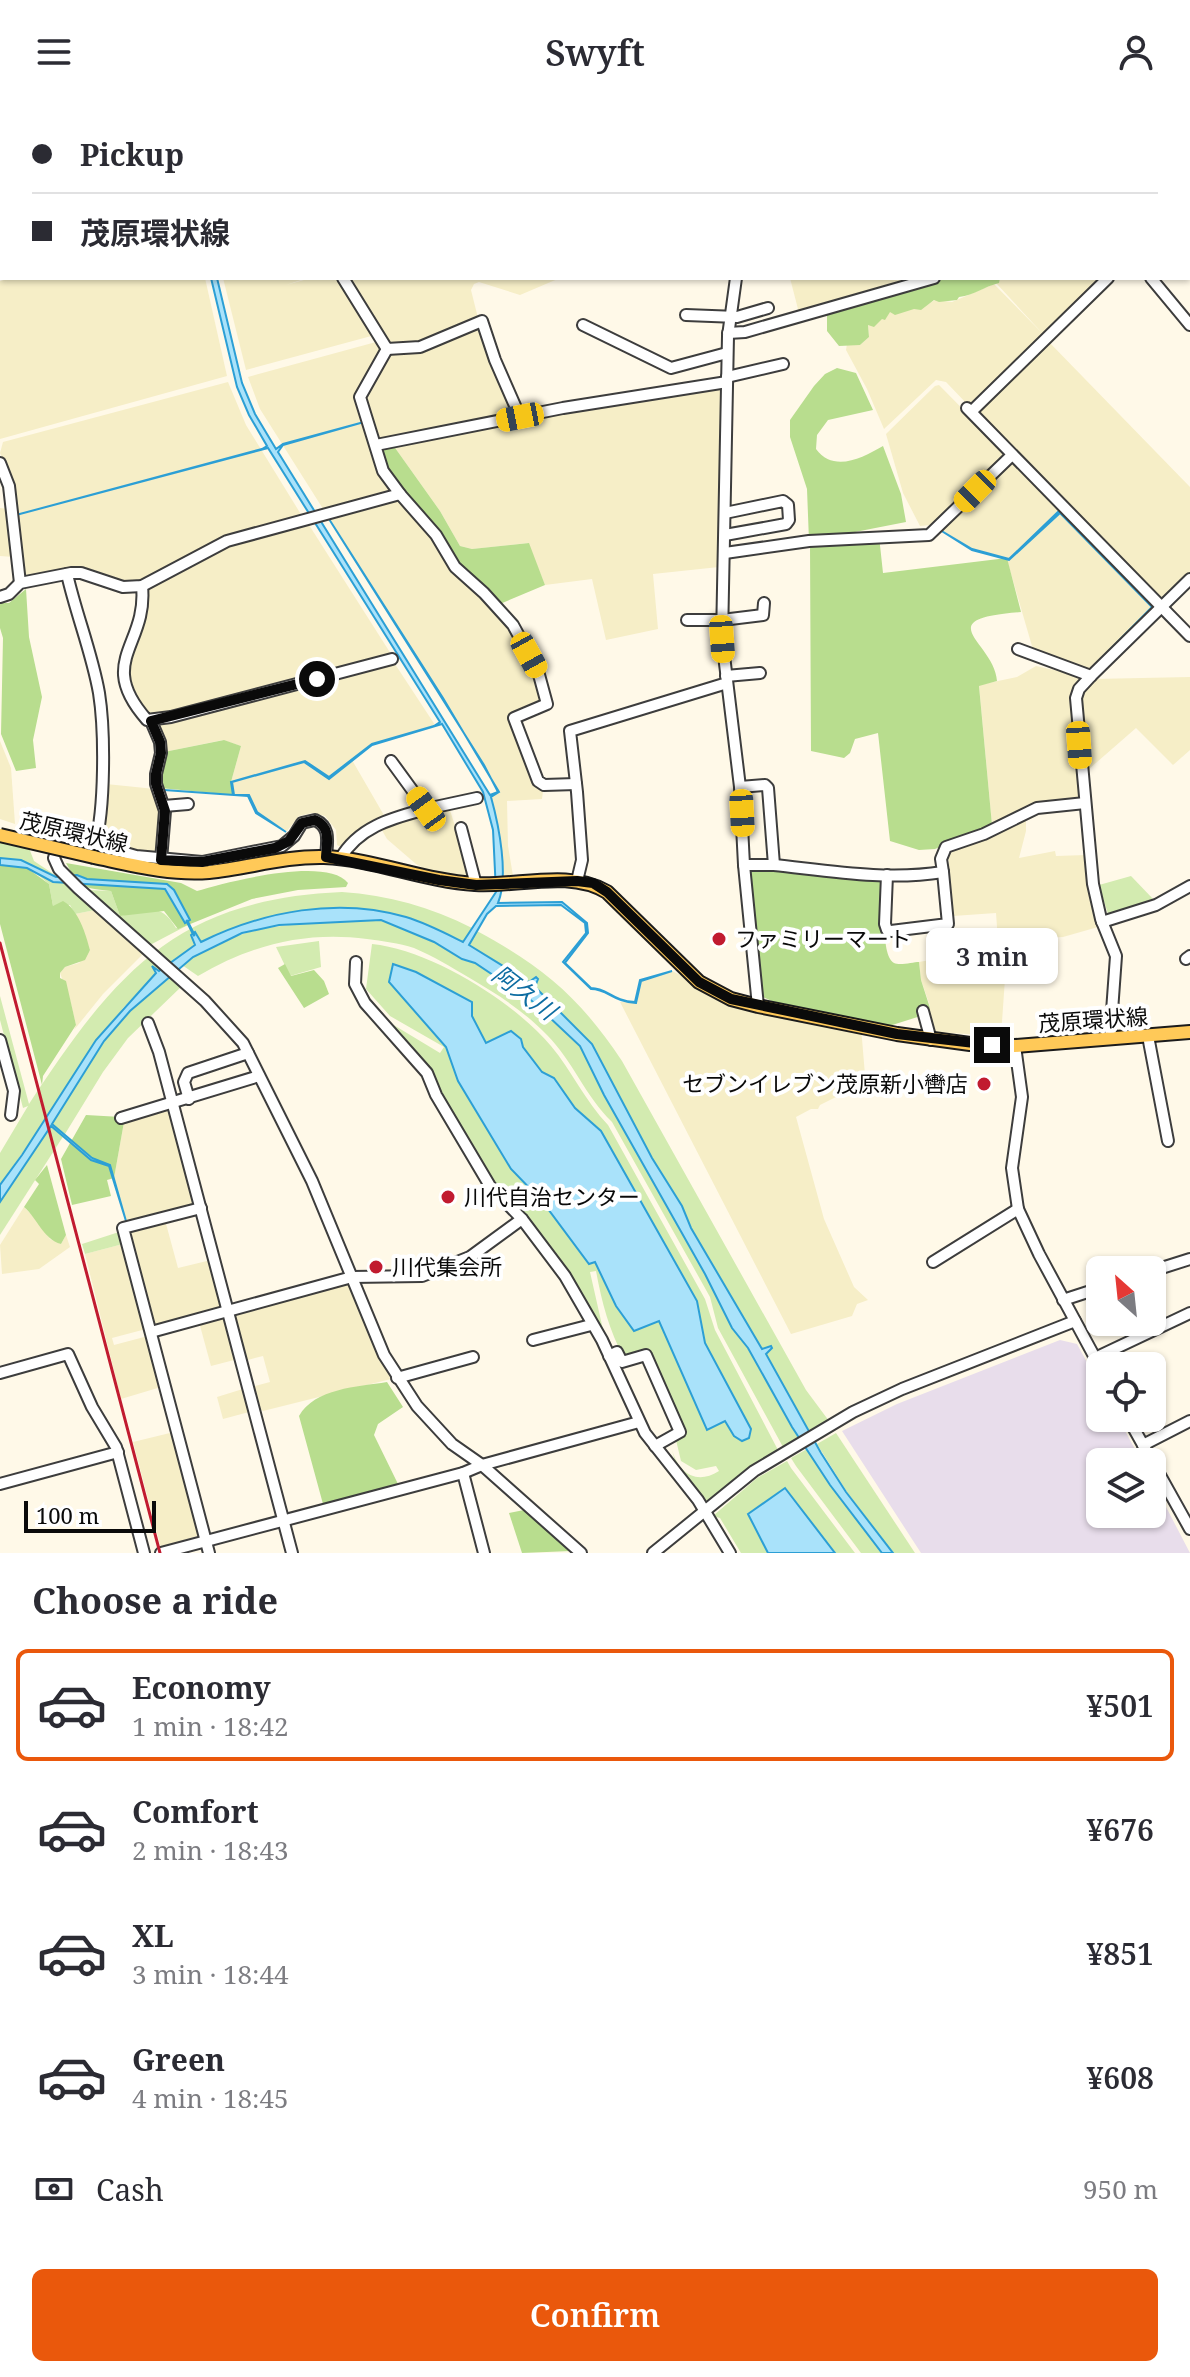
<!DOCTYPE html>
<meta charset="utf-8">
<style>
body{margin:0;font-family:"Noto Serif","Noto Sans JP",serif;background:#f7f7f7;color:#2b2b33;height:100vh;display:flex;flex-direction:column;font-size:30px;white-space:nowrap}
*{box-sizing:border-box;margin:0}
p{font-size:26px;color:#7c7c81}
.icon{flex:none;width:44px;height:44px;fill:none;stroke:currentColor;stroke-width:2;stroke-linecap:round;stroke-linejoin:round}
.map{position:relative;height:1449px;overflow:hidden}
.details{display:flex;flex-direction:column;background:#fff;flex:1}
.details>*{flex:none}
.guide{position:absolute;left:0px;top:0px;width:1190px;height:176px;box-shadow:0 2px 6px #0004;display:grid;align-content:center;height:176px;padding:0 32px;background:#fff}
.needle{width:52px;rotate:333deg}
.controls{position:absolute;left:1086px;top:1152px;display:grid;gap:16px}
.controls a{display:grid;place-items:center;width:80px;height:80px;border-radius:12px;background:#fff;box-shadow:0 2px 6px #0004;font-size:40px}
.scale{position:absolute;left:24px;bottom:20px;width:132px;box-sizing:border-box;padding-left:8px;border:4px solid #0a0a0a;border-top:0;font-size:22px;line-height:28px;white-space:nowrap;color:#0a0a0a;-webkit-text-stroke:6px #fff;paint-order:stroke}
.end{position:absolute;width:36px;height:36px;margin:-18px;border:10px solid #0a0a0a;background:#fff;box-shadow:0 0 0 4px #fff}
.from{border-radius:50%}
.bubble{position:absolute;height:56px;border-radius:12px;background:#fff;box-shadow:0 2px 6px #0004;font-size:26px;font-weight:600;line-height:56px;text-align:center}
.car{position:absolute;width:24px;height:48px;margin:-24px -12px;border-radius:10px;box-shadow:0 0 6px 2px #0007;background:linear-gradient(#f5c518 24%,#345 0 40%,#f5c518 0 76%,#345 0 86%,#f5c518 0)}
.guide b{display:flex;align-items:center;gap:28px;height:76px;font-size:30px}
.guide b+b{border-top:2px solid #e1e1e2}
.guide i{width:20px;height:20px;background:#2b2b33}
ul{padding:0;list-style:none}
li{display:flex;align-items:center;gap:24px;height:112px;margin:0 16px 12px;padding:0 16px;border:4px solid transparent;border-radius:12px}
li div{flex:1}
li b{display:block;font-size:30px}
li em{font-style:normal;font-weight:600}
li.on{border-color:#ea580c}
li>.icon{width:72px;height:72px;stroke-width:1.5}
h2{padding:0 32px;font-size:36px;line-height:96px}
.pay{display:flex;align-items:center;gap:20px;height:88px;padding:0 32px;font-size:30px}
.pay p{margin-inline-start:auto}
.action{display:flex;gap:16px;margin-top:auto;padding:16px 32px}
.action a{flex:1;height:92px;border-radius:12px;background:#ea580c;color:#fff;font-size:32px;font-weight:600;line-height:92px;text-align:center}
header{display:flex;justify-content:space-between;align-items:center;height:104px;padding:0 32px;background:#fff;font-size:36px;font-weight:600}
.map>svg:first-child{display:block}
.industrial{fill:#e8ddeb}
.farmland{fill:#f6eec7}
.green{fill:#d3ebb0}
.forest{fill:#b8dd8e}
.water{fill:#a9e2fa;stroke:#2c9fd5;stroke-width:2}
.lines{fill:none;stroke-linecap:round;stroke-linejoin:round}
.stream{stroke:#2c9fd5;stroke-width:3}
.minor-casing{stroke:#3d3d3d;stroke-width:14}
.major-casing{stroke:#1b1b1b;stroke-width:16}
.minor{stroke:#fff;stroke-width:10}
.major{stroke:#ffc958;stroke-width:12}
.rail{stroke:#c11b30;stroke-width:3}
.major-bridge-casing{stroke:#1b1b1b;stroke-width:16;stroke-linecap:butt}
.major-bridge{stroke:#ffc958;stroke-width:12}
.route{stroke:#0a0a0a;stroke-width:10}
.poi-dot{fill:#c11b30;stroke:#fff;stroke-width:3}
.labels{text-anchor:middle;stroke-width:8;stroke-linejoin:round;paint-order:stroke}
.street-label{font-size:22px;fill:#0a0a0a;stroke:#fff}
.poi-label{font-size:22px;fill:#0a0a0a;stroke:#fff;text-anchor:start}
.water-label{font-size:24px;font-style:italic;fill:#0e6da2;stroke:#fff}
</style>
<header><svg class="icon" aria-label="menu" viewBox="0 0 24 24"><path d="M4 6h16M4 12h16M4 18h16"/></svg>Swyft<svg class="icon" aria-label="person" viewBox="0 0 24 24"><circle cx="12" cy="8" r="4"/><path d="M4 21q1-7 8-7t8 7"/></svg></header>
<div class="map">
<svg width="1190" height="1449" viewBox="0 0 1190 1449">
<rect width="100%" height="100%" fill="#fff9e8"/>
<polygon class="industrial" points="1060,1236 1077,1240 1100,1282 1100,1314 1118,1314 1142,1358 1100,1358 1100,1410 1152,1410 1152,1376 1190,1449 921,1449 842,1327 897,1300"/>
<g class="farmland">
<polygon points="425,0 727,1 774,0 773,2"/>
<polygon points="786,0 1078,0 786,2"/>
<polygon points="11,174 205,174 227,272 0,335 0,177"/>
<polygon points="223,174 307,174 286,181 311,174 341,174 375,231 246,266"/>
<polygon points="351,174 560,174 520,191 479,178 474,180 471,186 478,214 420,240 392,243"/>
<polygon points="790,174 922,174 799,209"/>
<polygon points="999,174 1104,174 974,302 969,302 946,278 936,276 884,325 867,285 846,246 847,240 860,241 869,233 868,220 882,215 889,208 923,203 935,196 952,198 994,180 1044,231 996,179"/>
<polygon points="475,223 480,224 515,309 377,337 364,289 389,249"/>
<polygon points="1048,237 1190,383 1190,471 1162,498 978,311 978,306"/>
<polygon points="376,238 380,239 382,244 359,286 394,387 325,408 260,305 248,273"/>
<polygon points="228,278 246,321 302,412 232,431 145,477 127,479 90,469 24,471 11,375 0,349 3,338"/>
<polygon points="722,281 719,463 653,470 658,525 606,536 592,475 545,481 528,439 472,445 460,442 440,407 393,341 634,293"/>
<polygon points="939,281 1007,350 932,423 931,421 920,422 903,389 886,330 935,282"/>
<polygon points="1011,356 1060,404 1059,407 1009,455 972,445 940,425"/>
<polygon points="400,394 512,526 534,569 543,597 512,613 536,680 543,687 542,695 507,697 508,742 513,772 502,772 499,728 491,693 499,688 443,594 328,413"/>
<polygon points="0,404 8,405 13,453 0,452"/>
<polygon points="1060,408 1152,503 1086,567 1034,549 1007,456"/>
<polygon points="297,420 309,421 391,550 150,615 139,604 125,570 144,486 221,442"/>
<polygon points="393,557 435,621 372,640 352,656 385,713 374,718 343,744 337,741 336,726 325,712 312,709 299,712 287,727 257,709 249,691 234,691 231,678 241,642 223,636 164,648 156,622 159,620"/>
<polygon points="1036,562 1086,573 1078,580 1082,697 992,721 979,581 1017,573"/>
<polygon points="1190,573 1190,646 1173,661 1136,624 1089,665 1082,593 1093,575"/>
<polygon points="0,637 11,664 15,720 0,715"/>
<polygon points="106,680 155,685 161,703 158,749 154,751 102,738"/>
<polygon points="449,703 456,725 470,773 433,770 416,760 387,735 383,728 381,721"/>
<polygon points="1026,714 1026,727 1019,754 1055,747 1056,752 1086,751 1088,783 1098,823 1063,833 998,837 996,809 953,812 948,747"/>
<polygon points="95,806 144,849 103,890 74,926 76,921 70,896 60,869 65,863 79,859 90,846 75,810"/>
<polygon points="979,845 1007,846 1001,932 933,928 927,910 930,902 921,876 919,858 941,854 959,856"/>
<polygon points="672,867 731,895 861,923 865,971 854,984 820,1001 818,1005 811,1005 796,1013 824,1115 854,1183 868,1196 857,1200 852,1212 791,1230 620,898 635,898 641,877"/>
<polygon points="168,1006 172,1008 196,1103 126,1119 114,1074 124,1018"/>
<polygon points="24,1103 36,1115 50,1135 61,1140 66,1131 70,1143 39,1165 2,1170 0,1141"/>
<polygon points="165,1116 178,1164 211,1156 223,1201 221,1205 154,1223 128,1128"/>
<polygon points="123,1140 146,1225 112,1234 114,1241 148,1232 161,1283 121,1295 85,1150"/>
<polygon points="349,1179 391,1275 263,1307 256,1303 251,1283 270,1278 263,1252 244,1257 232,1213 235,1209"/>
<polygon points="223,1212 227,1214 238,1255 211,1262 199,1218"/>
<polygon points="246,1284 251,1304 249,1308 223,1315 217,1293"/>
<polygon points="174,1328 200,1431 161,1444 133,1338"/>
</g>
<g class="green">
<polygon points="0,737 29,744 34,757 58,773 23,757 0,754"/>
<polygon points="37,770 53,778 66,779 95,806 75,810 70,801 53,802 49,780"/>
<polygon points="1131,772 1154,796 1108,810 1099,781"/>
<path d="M88 786 111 787 120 812C148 807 160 797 176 824L188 821 150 841Z"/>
<path d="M342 788C388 791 431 803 472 824L463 839C445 829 427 819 406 813 338 793 264 807 201 838L191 831 196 841 159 868 152 863 157 869 123 904 0 1081V1049L28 1002 23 1004 0 916V892L29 1000C115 869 176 795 342 788Z"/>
<path d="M354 816H381L434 838 462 856 475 859 532 897 580 942 604 991 705 1170 732 1224 748 1243 799 1334 783 1343 718 1224 710 1193 612 1018C585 992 573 957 547 931 524 907 497 890 468 873 451 863 433 852 414 844 399 839 382 837 367 835 305 827 251 841 198 872L182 861C239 819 287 821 354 816Z"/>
<path d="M477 827C544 863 580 894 622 957L806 1286 829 1317 809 1327 765 1250 772 1244 771 1242 762 1245 691 1124 682 1102 652 1054 592 940 535 883 538 875 529 878 468 841Z"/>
<polygon points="319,837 321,863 290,872 276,843"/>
<path d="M372 840C431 846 513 897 551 942 572 967 585 997 608 1021L705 1195 715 1226 778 1346 744 1369 707 1399 676 1361 672 1346C679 1370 697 1381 719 1367L716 1362 696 1366 681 1357 676 1336 685 1331 647 1246 624 1254C609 1226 602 1199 596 1167L590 1168 604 1230 494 1080 439 988 387 917 440 949 444 943 390 912 366 885Z"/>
<polygon points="169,871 182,882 128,934 103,968 65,1030 51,1020 104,937 130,907"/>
<polygon points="50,1022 64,1031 0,1131 0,1098"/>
<polygon points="119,1128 123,1140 85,1150 82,1140"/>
<polygon points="836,1329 915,1449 893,1449 847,1388 817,1340"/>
<polygon points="807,1345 830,1381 882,1449 861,1449 796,1362 791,1354"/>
<polygon points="787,1357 791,1364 855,1449 741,1449 720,1414 713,1412 757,1374"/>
</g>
<g class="forest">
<path d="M948 174H1000L999 179C983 183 975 191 959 193L957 196 939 198 934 196 921 206 914 205 895 211 890 208 885 216 882 215 874 223 868 221 869 233 860 241 839 242 827 227V208Z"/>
<path d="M837 264 856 269 873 306 828 316 817 331 816 345C834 369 862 354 883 342L901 390 906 418 809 437 807 385 790 333V316L814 282 825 270Z"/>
<polygon points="393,341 440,407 460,442 472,445 529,439 545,481 500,500 447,449 384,361 381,347"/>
<path d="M879 432 883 469 1007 454 1021 508C926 515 995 538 997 577L979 582 992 721 935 745 919 746 890 737 878 629 855 635 850 649 844 654 811 647 810 441Z"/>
<polygon points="26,485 29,533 42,593 33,636 36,664 16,667 1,630 3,534 0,524 0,499 9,499"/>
<polygon points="224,636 241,642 231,678 234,691 160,684 158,676 164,648"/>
<path d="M66 759 181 779 197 787C226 778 327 752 348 779L346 783 298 786 252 795 178 825 164 807 120 812 111 787C85 784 80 785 66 759Z"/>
<path d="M0 761 27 764 49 780 53 802 63 797C78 805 86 830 90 846L85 856 65 863 60 869V874L66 877 76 921 43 972 42 981 0 820Z"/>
<path d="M744 761 887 771C886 787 879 851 894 859 900 862 913 858 919 858L921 876 930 904 927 910 886 923 776 899 763 893Z"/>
<polygon points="285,860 291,872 314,866 324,877 329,890 304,904 278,864"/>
<polygon points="86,1011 121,1013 124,1018 114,1074 107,1076 111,1092 72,1101 61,1055"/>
<path d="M47 1061 66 1131 61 1140C43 1135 38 1115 24 1103L39 1080 35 1076Z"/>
<path d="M387 1278 403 1303 378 1320 374 1331 398 1380 323 1400 299 1312C315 1284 357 1283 387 1278Z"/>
<polygon points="524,1406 571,1447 522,1449 509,1409"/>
</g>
<g class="water">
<path d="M211 174H217L242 279 255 310 276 345 283 340 364 318 283 341 278 348 490 691 498 688 484 661 329 415 443 594 499 688 491 693C499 722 509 772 498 799L562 798 587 819 588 829 565 859 591 884C608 884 612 897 635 898L640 876 672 867 641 877 636 899C613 898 608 885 591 885L563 858 586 829 585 819 561 801 496 802 487 810 469 841 529 878 536 873 538 875 535 883 592 940 652 1054 682 1102 691 1124 762 1245 771 1242 772 1244 766 1250 821 1349 846 1388 893 1449H882L830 1381 792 1323 748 1244 732 1224 705 1170 604 991 580 942 532 897 475 859 462 855 434 838 381 816 279 821 242 829 193 853 130 907 104 937 52 1020 92 1054 110 1061 126 1117 109 1062 91 1056 51 1022 0 1098V1081L22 1051 96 936 156 869 152 862 159 867 195 841 191 831 195 828 201 838C264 807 338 793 406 813 426 819 445 829 463 838L496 788 493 726 483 688 442 620 372 641 329 675 304 658 232 678 234 691H249L257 708 286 728 256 709 248 692 164 686 233 691 231 678 305 657 329 673 372 640 434 622 440 618 268 344 16 411 262 345 267 342 249 311 237 283Z"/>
<polygon points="1059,407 1154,503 1089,567 1152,503 1060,409 1009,456 972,446 940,426 972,445 1009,455"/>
<polygon points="0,754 21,756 56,773 77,771 87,775 167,780 174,786 190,816 185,819 165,785 53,778 27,764 0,761"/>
<polygon points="393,860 416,868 472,898 472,912 486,939 511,927 521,935 523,943 542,968 554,974 575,1004 601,1027 697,1197 705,1239 751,1325 749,1334 742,1337 734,1332 725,1317 707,1326 659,1217 634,1227 616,1202 595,1158 589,1160 542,1097 511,1065 458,977 446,943 389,878"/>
<polygon points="785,1384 835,1449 768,1449 748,1410"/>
</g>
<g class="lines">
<polyline class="stream" points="187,817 194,831"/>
<g class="minor-casing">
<g id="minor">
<polyline points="1151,0 1152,2"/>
<polyline points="377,2 381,0"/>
<polyline points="779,2 780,0"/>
<polyline points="1082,2 1086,0"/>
<polyline points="1173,2 1179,0"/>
<polyline points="1188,122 1190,121"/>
<polyline points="343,174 387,245 420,243 482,217 495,256 520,313"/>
<polyline points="736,174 728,232 722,535 740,683 744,761 758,902"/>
<polyline points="1151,174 1190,221"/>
<polyline points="686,211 737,213 768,204"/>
<polyline points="583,221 671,264 727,249"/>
<polyline points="728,229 745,228 934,174"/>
<polyline points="727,273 783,260"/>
<polyline points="967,304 1190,532"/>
<polyline points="972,307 1108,174"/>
<polyline points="376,341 563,304 727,278"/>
<polyline points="0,359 9,382 20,479"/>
<polyline points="400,390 436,431 455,463 484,489 513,521 538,567 547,600 514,614 538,677 544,681 576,680"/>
<polyline points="725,431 786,420 789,416 788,401 783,397 725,409"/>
<polyline points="725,449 809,437 929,431 1012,351"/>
<path d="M67 470C76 510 92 549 99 589 105 627 105 705 95 741"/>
<path d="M142 482C148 542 95 557 147 616L171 613 392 555"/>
<polyline points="0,493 9,490 20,479 71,469 81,469 123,483 142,482 227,437 400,390 383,367 360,293 387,245"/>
<polyline points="687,516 722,516 763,511 764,499"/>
<polyline points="1018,545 1091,572"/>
<polyline points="726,572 760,569"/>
<polyline points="151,617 160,638 161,649 156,670 156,680 165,707 161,756"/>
<polyline points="740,683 765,681 768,684 774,761 744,761"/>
<polyline points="164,702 188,700"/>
<polyline points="426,705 477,694"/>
<polyline points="461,724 476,781"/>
<path d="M326 753C327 738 331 723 315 716L302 719 294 732 282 742 202 758 136 752 74 734 59 739 54 754 59 765 78 784 205 897 243 939 312 1077 384 1251 417 1302 452 1340 482 1361 581 1449"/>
<path d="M340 755C359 722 393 714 426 705L391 657"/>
<path d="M774 761C830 767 887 777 943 768L941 755 946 743 984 730 1037 704 1085 699"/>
<polyline points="887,771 885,820 887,826 891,827 948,820 943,768"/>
<polyline points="577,777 582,756 577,688 570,627 727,579"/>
<polyline points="1102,818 1156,801 1190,782"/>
<polyline points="1186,855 1190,852"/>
<polyline points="356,858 355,880 365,899 427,969 436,991 490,1082 522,1115 565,1172 602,1236 645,1329 698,1396 730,1449"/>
<polyline points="923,907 931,936"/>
<polyline points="148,919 159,948 292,1449"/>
<polyline points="1148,932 1168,1037"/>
<polyline points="1110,935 1116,852 1101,815 1093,780 1076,594 1079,585 1091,572 1190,475"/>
<polyline points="0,936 14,987 11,1011"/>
<polyline points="1015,942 1022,993 1012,1064 1018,1105 1039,1150 1100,1263"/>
<polyline points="189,995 184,978 188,969 248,949"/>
<polyline points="121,1014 259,972"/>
<polyline points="201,1104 123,1124 209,1449"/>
<polyline points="933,1158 1018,1105"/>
<polyline points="1152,1167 1190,1155"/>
<polyline points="1063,1196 1100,1184"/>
<polyline points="151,1228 352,1173 422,1172 470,1153 522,1115"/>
<polyline points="533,1236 591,1221"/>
<polyline points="609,1252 617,1248 622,1258 646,1251 680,1328 655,1342"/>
<polyline points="1095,1254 1190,1209"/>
<polyline points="0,1269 68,1250 92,1303 116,1343 144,1449"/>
<polyline points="397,1274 473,1253"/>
<polyline points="1128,1314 1190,1425"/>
<polyline points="1143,1341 1190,1317"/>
<polyline points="463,1369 484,1449"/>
<polyline points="0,1380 118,1348"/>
<polyline points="161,1449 463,1369 482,1361 639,1318"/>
<polyline points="653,1449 754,1367 853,1308 902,1285 1075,1217"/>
</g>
</g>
<g class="major-casing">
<path id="major" d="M94 753C132 761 169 771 209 768 248 764 285 752 324 753 374 755 424 777 475 780 517 783 569 765 607 788L699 878 731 895 758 902 897 930 970 940 1015 942 1190 928"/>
</g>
<use href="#minor" class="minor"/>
<use href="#major" class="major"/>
<polyline class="rail" points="0,839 160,1449"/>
<g class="major-bridge-casing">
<polyline id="major-bridge" points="0,731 94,753"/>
</g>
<use href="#major-bridge" class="major-bridge"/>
</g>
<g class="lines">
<path class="route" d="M317 575 151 617 160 638 161 649 156 670V680L165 707 161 756 202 758 275 744 289 737 302 719 315 716C331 723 327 738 326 753L439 776 476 781 577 777 593 779 607 788 699 878 731 895 897 930 992 941"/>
</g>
<g class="poi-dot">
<circle cx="719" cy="835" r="8"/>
<circle cx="984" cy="980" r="8"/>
<circle cx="448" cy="1093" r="8"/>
<circle cx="376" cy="1163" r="8"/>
</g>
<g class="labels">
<g class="street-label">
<text transform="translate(74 728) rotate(13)" y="8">茂原環状線</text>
<text transform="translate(1093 916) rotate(-4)" y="8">茂原環状線</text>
</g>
<g class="poi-label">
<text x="735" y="843">ファミリーマート</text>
<text x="968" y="988" text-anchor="end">セブンイレブン茂原新小轡店</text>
<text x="464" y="1101">川代自治センター</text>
<text x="392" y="1171">川代集会所</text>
</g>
<g class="water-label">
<text transform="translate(524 889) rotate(37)" y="8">阿久川</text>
</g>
</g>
</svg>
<div class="controls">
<a><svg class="needle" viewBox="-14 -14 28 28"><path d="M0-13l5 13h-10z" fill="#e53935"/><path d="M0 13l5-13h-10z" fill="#7c7c81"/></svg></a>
<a><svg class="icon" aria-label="locate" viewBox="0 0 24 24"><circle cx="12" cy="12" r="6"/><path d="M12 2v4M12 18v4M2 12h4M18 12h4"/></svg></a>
<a><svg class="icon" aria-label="layers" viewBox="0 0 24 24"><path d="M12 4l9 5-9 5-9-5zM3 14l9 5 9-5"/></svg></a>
</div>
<div class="scale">100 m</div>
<i class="end from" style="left:317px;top:575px"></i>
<i class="end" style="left:992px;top:941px"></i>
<div class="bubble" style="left:926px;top:824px;width:132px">3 min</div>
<i class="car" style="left:520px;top:313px;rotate:259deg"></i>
<i class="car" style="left:975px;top:387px;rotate:225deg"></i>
<i class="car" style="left:722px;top:535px;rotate:176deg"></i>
<i class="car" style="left:529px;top:551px;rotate:151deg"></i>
<i class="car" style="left:1079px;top:641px;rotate:176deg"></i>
<i class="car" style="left:426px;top:705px;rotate:324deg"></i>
<i class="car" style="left:742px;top:709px;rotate:177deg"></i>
<div class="guide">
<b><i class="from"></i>Pickup</b>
<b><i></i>茂原環状線</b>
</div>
</div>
<section class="details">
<h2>Choose a ride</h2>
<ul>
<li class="on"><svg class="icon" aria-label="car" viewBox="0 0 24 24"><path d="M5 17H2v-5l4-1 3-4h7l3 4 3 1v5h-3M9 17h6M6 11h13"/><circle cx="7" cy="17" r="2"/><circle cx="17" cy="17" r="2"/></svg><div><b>Economy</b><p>1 min · 18:42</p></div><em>¥501</em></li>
<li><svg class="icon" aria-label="car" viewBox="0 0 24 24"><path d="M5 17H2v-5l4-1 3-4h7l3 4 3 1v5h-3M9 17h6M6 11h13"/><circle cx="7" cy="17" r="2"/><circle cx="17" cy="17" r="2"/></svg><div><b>Comfort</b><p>2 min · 18:43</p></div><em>¥676</em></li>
<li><svg class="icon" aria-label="car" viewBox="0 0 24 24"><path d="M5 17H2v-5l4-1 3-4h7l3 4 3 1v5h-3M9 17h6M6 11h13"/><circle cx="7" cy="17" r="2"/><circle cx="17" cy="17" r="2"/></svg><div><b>XL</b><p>3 min · 18:44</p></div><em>¥851</em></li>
<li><svg class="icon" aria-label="car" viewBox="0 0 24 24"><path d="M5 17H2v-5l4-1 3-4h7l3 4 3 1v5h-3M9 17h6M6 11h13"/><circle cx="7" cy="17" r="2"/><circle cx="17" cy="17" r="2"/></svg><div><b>Green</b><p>4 min · 18:45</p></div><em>¥608</em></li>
</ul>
<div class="pay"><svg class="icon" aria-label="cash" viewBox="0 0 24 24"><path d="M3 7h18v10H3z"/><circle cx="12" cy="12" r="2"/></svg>Cash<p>950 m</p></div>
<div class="action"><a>Confirm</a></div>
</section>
